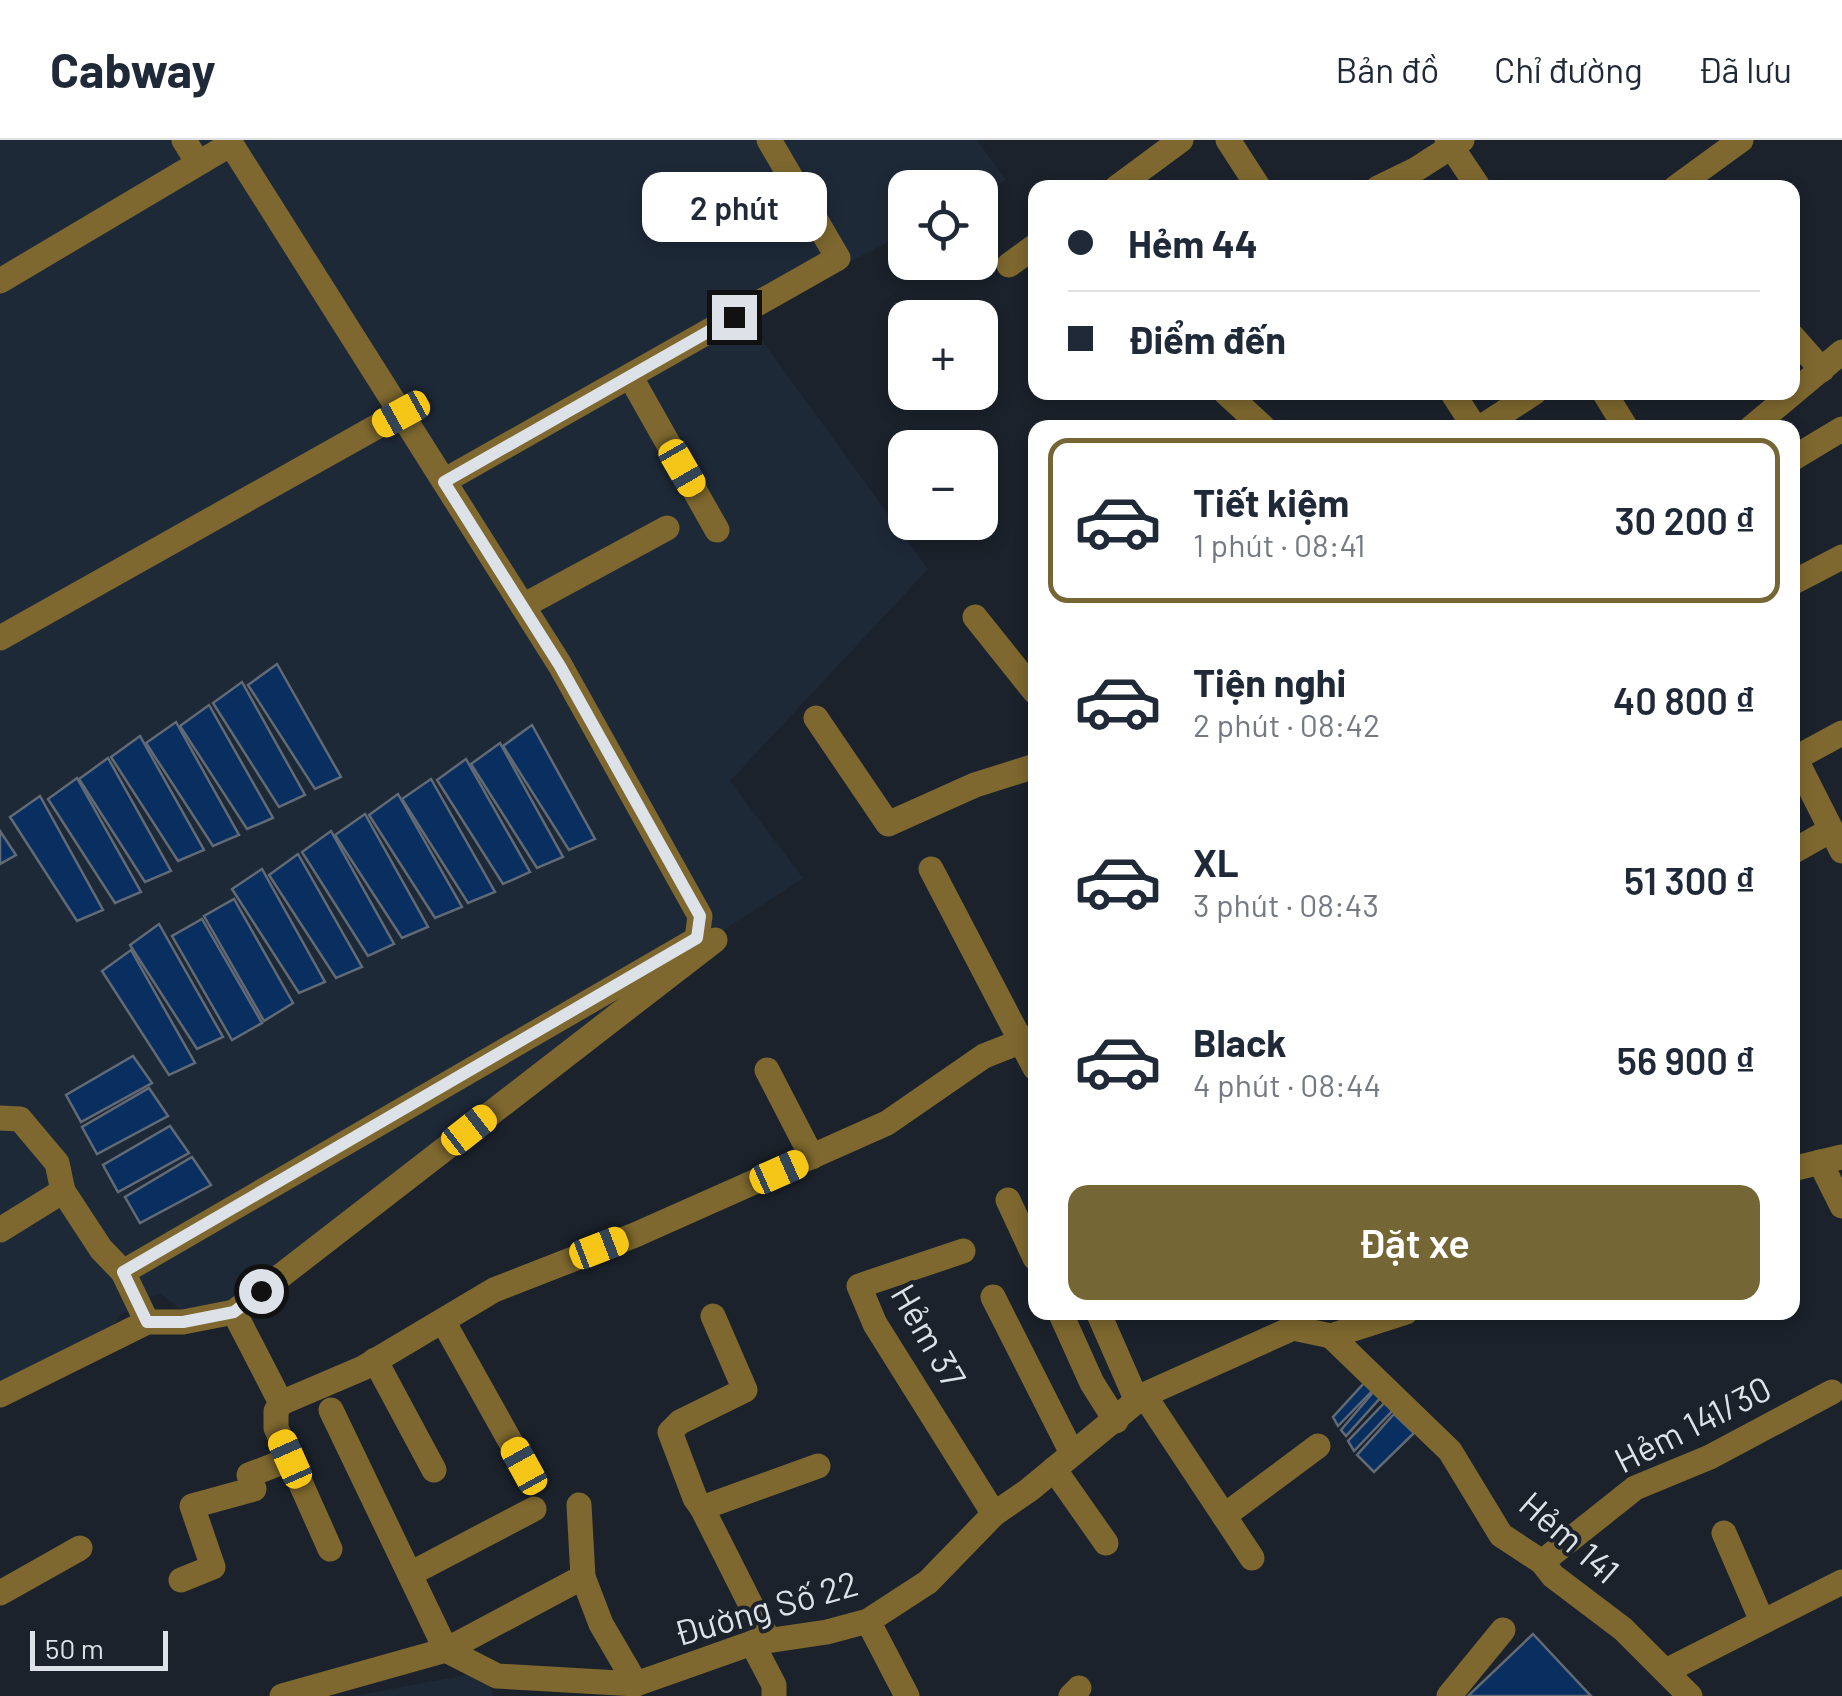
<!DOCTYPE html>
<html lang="vi">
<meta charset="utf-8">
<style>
body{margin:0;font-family:Barlow,sans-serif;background:#f6f6f7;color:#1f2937;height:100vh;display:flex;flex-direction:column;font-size:38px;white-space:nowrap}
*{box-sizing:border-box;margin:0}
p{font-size:32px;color:#747a83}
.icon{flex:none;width:55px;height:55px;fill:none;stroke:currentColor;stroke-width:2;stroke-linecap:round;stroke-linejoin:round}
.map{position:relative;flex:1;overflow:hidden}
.sheet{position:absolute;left:1028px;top:280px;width:772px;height:900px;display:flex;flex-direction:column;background:#fff;border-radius:20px;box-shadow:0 5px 15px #0003}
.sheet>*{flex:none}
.banner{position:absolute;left:1028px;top:40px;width:772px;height:220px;border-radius:20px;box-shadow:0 5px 15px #0003;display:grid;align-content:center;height:220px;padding:0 40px;background:#fff}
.fabs{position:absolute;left:888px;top:30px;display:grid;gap:20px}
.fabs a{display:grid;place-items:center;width:110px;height:110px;border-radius:20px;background:#fff;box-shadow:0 5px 15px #0003;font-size:50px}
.scale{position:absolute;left:30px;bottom:25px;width:138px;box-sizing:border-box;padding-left:10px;border:5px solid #dde2e8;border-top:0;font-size:28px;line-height:35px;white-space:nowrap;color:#dde2e8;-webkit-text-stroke:8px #1b222b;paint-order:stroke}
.end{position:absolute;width:45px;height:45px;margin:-22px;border:12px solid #dde2e8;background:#111;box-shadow:0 0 0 5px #111}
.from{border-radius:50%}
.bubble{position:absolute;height:70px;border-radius:20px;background:#fff;box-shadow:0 5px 15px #0003;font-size:32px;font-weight:600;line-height:70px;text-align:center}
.car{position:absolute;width:30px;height:60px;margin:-30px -15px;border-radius:12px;box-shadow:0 0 8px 2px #0007;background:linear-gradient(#f5c518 24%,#345 0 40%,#f5c518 0 76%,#345 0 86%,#f5c518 0)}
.banner b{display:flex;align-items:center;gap:35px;height:95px;font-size:38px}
.banner b+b{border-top:2px solid #e0e1e3}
.banner i{width:25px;height:25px;background:#1f2937}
ul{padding:18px 0 0;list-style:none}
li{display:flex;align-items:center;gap:30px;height:165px;margin:0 20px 15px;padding:0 20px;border:5px solid transparent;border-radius:20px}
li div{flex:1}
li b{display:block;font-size:38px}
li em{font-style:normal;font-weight:600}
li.on{border-color:#756635}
li>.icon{width:90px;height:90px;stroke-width:1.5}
.button{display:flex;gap:20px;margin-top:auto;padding:20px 40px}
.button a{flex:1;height:115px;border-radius:20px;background:#756635;color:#fff;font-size:40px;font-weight:600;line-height:115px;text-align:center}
header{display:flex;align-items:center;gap:60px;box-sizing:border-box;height:140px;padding:0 50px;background:#fff;border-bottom:2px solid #e0e1e3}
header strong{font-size:48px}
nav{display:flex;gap:55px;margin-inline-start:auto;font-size:35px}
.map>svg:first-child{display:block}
.built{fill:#1e2938}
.building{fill:#082f5f;stroke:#626a76;stroke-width:2.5}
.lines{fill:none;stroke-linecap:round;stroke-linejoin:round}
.minor{stroke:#7e682f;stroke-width:25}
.route{stroke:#dde2e8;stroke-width:12}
.labels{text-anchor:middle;stroke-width:8;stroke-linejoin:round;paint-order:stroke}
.street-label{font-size:35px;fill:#dde2e8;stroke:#1b222b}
</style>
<header>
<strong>Cabway</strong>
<nav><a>Bản đồ</a><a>Chỉ đường</a><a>Đã lưu</a></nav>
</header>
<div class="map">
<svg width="1842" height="1556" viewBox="0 0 1842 1556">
<rect width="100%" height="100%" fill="#1b222b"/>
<g class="built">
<polygon points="0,0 977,0 1006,40 980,54 980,48 905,48 905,93 745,177 928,429 730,641 803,738 713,797 237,1165 186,1174 160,1153 119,1176 112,1189 0,1246"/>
<polygon points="467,1535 487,1541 494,1556 353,1556"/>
</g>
<g class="building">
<polygon points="277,524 341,637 315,649 248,545"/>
<polygon points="242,542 305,655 279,667 213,563"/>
<polygon points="209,565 273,678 247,689 180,586"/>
<polygon points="176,582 239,695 213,706 146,603"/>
<polygon points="532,585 595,699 569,710 503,606"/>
<polygon points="140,596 204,710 178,721 111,617"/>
<polygon points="500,603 563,717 537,728 471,624"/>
<polygon points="108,618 171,731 145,742 79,639"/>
<polygon points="466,619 530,732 503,744 437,640"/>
<polygon points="77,638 141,752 115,763 48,659"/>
<polygon points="431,639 495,752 468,763 402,659"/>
<polygon points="398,654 462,767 435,778 369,675"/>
<polygon points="40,656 103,770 77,781 10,677"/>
<polygon points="365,674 428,787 402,798 335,695"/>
<polygon points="0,691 16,715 0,724"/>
<polygon points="331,691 394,804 368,816 302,712"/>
<polygon points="298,714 362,827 336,838 269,735"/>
<polygon points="262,729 325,842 299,853 232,749"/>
<polygon points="234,759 293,863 264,881 204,776"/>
<polygon points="202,779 262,883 232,900 172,796"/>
<polygon points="159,784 223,897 197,909 130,805"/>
<polygon points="131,810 195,923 169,935 102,831"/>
<polygon points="133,916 152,943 81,982 66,955"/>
<polygon points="149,948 168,976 97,1014 82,987"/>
<polygon points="170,986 189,1013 118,1052 103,1025"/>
<polygon points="192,1017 211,1045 140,1083 125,1057"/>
<polygon points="1366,1241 1373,1250 1338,1286 1333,1277"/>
<polygon points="1375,1250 1382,1256 1346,1296 1341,1290"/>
<polygon points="1388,1259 1394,1269 1354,1311 1348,1301"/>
<polygon points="1394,1274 1414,1293 1374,1332 1357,1315"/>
<polygon points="1533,1494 1591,1556 1468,1556"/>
</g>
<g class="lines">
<g class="minor">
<polyline points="184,0 198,23"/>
<polyline points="1228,0 1259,48"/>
<polyline points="1447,0 1479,48"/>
<polyline points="1116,48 1181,0"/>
<polyline points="1378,48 1415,30 1462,0"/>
<polyline points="1675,48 1741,0"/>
<polyline points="1009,125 1035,106"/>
<polyline points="0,141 231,4 560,525 700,776 697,799 123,1132"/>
<polyline points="1792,196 1822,230"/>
<polyline points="630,236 717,390"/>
<polyline points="1225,252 1264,288"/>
<polyline points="1452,252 1475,288"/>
<polyline points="1604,252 1626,288"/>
<polyline points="1480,288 1535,252"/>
<polyline points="1751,288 1842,212"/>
<polyline points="1792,319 1842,289"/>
<polyline points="444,341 838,118 769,0"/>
<polyline points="1792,443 1842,417"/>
<polyline points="523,466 667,388"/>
<polyline points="975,477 1035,552"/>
<polyline points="0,498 401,273"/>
<polyline points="816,578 888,684 975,645 1035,626"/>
<polyline points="1792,612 1842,711"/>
<polyline points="1796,618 1842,593"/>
<polyline points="1792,712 1831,690"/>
<polyline points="931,729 1035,928"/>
<polyline points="767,930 812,1017"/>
<polyline points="0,978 20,979 57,1023 63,1051 101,1109 123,1132 147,1182"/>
<polyline points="1820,1022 1842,1066"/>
<polyline points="1792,1029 1842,1017"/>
<polyline points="1008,1060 1035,1118"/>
<polyline points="0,1090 63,1051"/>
<polyline points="963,1111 859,1146 875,1184 994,1374"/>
<polyline points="993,1157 1072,1313"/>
<polyline points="234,1172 281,1263 363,1228 494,1150 635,1095 887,983 984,916 1035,896"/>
<polyline points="1060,1172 1092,1243 1116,1281"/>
<polyline points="1098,1172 1137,1261"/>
<polyline points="443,1181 524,1326"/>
<polyline points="1293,1188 1331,1196 1406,1172"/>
<polyline points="1331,1196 1450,1311 1501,1395 1542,1422 1553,1436 1623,1489 1690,1556"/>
<polyline points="375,1220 434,1330"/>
<polyline points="0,1255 147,1182 183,1182 234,1172 715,800"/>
<polyline points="1144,1255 1252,1418"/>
<polyline points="281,1263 276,1271 276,1288 330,1409"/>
<polyline points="331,1270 446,1510 583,1437"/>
<polyline points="1054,1329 1106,1403"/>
<polyline points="579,1365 583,1437 601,1484 636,1544"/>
<polyline points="702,1368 695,1358 670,1292 680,1282 745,1250 713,1176"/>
<polyline points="1224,1376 1318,1306"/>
<polyline points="1724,1393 1762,1481"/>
<polyline points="1542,1422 1635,1348 1710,1317 1832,1252"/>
<polyline points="410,1434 534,1369"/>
<polyline points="181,1440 213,1427 192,1366 254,1349 249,1335 290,1319"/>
<polyline points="0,1453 80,1408"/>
<polyline points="868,1481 907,1556"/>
<polyline points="768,1499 702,1368 818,1326"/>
<polyline points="752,1503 774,1545 774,1556"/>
<polyline points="1666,1531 1842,1442"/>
<polyline points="282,1556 446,1510 497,1536 636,1544 752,1503 827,1492 868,1481 928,1442 994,1374 1029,1350 1144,1255 1293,1188"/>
<polyline points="1071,1556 1079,1548"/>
<polyline points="1449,1556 1503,1490"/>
</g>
</g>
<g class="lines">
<polyline class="route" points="261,1151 234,1172 183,1182 147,1182 123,1132 697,798 700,776 560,526 444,342 734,177"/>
</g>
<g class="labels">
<g class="street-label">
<text transform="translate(928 1196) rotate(60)" y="12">Hẻm 37</text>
<text transform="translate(1693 1285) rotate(-27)" y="12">Hẻm 141/30</text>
<text transform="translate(1569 1398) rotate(41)" y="12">Hẻm 141</text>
<text transform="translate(766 1469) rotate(-16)" y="12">Đường Số 22</text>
</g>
</g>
</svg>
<div class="fabs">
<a><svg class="icon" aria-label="locate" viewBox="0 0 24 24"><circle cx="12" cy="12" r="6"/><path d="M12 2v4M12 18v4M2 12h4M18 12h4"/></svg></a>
<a>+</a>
<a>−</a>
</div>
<div class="scale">50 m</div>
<i class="end from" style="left:261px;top:1151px"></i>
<i class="end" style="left:734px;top:177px"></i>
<div class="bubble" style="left:642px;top:32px;width:185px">2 phút</div>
<i class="car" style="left:401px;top:274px;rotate:241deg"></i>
<i class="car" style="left:682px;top:328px;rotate:150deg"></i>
<i class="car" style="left:469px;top:990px;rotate:52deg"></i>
<i class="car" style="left:779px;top:1032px;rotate:66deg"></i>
<i class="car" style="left:599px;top:1108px;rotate:69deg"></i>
<i class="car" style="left:290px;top:1319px;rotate:336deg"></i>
<i class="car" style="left:524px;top:1326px;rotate:331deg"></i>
<div class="banner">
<b><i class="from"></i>Hẻm 44</b>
<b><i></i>Điểm đến</b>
</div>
<section class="sheet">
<ul>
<li class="on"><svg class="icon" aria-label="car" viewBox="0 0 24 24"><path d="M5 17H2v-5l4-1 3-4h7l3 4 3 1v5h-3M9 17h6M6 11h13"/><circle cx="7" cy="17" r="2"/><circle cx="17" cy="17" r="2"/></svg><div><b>Tiết kiệm</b><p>1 phút · 08:41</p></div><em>30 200 ₫</em></li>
<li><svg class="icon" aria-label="car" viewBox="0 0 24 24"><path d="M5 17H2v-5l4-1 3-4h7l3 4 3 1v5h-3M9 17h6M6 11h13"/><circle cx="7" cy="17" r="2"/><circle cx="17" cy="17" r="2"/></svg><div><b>Tiện nghi</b><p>2 phút · 08:42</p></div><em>40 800 ₫</em></li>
<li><svg class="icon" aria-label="car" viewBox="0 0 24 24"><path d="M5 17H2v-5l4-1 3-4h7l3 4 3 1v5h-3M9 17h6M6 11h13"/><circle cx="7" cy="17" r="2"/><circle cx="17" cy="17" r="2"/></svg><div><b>XL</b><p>3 phút · 08:43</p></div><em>51 300 ₫</em></li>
<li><svg class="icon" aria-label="car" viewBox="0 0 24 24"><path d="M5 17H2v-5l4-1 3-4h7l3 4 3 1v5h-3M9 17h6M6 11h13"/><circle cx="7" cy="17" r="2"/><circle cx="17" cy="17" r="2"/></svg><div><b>Black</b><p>4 phút · 08:44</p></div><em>56 900 ₫</em></li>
</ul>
<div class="button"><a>Đặt xe</a></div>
</section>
</div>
